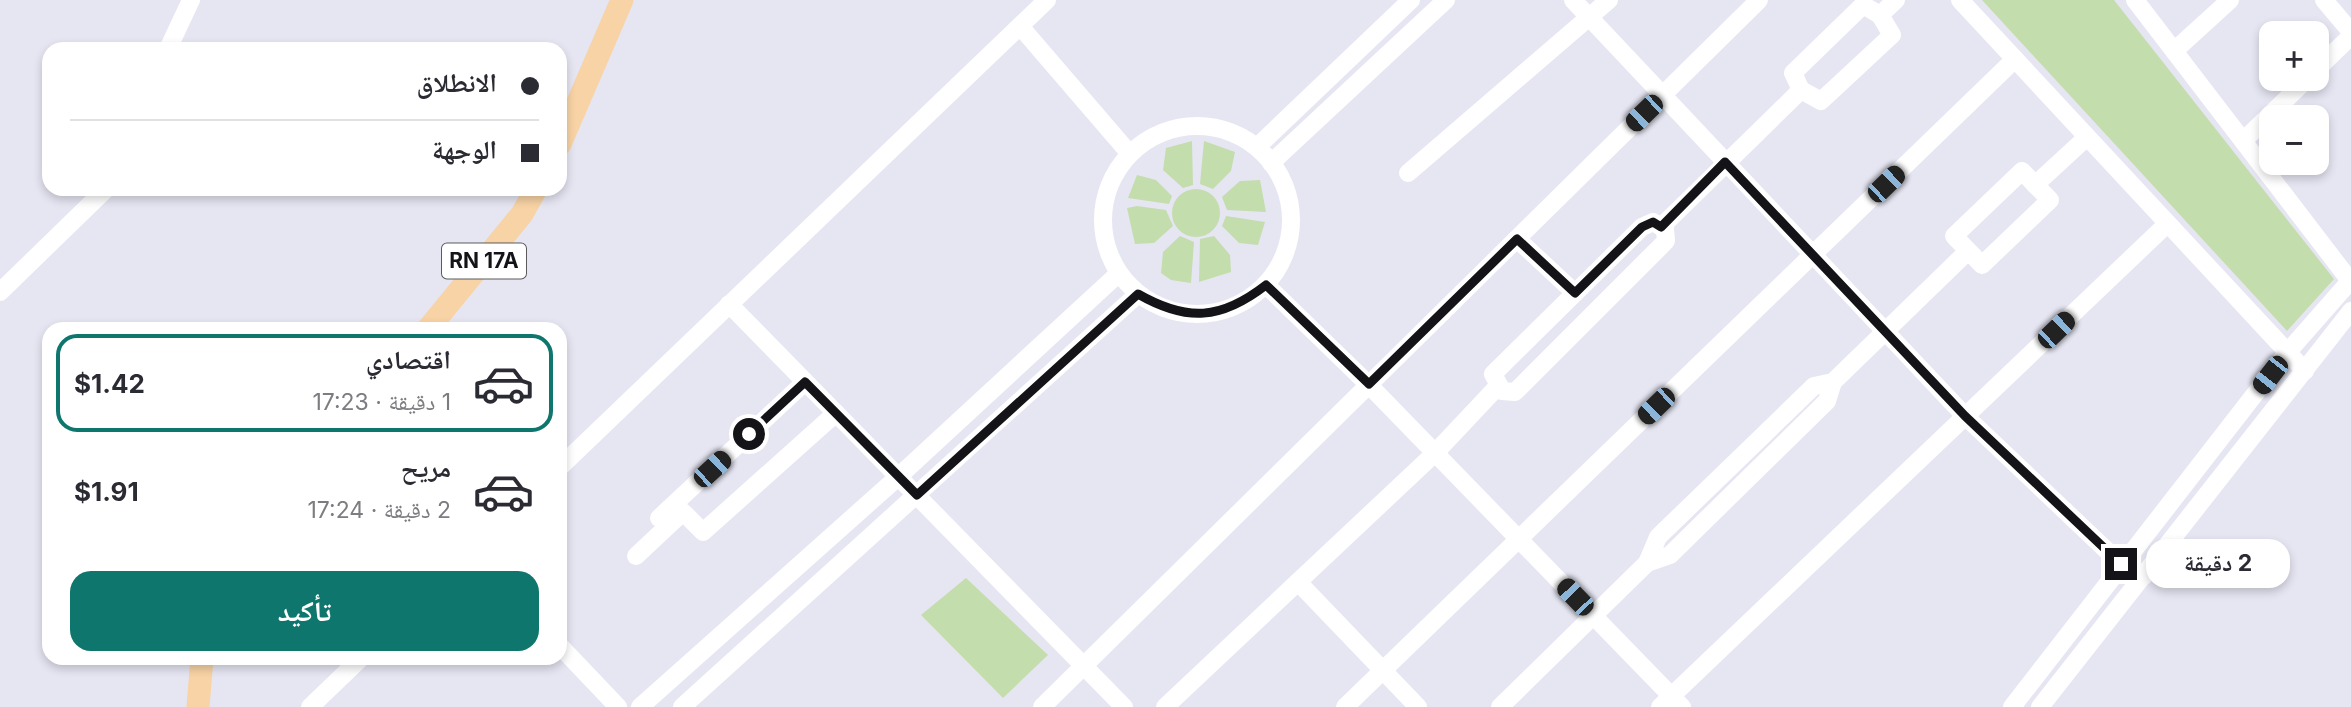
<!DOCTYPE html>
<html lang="ar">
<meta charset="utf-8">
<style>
body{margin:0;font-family:Inter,"Noto Naskh Arabic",sans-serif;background:#f2f2f3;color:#2b2b33;direction:rtl;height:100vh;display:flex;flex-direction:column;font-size:26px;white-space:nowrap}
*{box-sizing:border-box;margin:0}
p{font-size:23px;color:#7c7c81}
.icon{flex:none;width:38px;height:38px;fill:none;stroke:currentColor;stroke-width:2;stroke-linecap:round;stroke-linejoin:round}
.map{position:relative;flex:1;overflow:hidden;direction:ltr}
.sheet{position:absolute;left:42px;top:322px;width:525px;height:343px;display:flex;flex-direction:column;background:#fff;border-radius:21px;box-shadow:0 4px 10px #0003;direction:rtl}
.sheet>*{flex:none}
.guide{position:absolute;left:42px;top:42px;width:525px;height:154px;border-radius:21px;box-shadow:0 4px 10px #0003;direction:rtl;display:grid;align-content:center;height:154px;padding:0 28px;background:#fff}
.fabs{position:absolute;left:2259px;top:21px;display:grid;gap:14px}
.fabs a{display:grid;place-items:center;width:70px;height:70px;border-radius:14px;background:#fff;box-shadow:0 4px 10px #0003;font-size:35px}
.end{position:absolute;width:32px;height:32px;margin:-16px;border:9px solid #141418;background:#fff;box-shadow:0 0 0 4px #fff}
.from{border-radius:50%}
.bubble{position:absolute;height:49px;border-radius:21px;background:#fff;box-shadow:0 4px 10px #0003;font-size:23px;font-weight:700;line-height:49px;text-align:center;direction:rtl}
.car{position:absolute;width:21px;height:42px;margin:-21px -10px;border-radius:9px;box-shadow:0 0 5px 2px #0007;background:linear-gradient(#222 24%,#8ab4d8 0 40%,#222 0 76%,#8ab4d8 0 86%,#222 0)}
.guide b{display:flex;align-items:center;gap:24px;height:66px;font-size:26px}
.guide b+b{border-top:2px solid #e1e1e2}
.guide i{width:18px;height:18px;background:#2b2b33}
ul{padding:12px 0 0;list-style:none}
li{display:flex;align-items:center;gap:21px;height:98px;margin:0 14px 10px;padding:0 14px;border:4px solid transparent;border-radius:21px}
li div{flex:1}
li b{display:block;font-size:26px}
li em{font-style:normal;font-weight:700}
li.selected{border-color:#0f766e}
li>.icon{width:63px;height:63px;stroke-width:1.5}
.cta{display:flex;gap:14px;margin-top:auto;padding:14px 28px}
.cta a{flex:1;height:80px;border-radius:21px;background:#0f766e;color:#fff;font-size:28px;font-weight:700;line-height:80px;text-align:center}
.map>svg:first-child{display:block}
.green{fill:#c4ddad}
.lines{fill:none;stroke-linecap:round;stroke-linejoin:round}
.minor{stroke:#fff;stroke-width:18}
.major{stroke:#f8d3a5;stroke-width:23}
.route{stroke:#141418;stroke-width:9}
.labels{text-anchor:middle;stroke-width:6;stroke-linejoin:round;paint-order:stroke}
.shield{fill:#fff;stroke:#5a5a5d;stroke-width:2}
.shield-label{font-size:21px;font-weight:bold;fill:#141418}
</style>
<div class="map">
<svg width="2351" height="707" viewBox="0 0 2351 707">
<rect width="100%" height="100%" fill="#e5e6f2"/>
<g class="green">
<polygon points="1982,0 2114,0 2334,279 2287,331"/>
<polygon points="1192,141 1193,185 1183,188 1163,170 1166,148"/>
<polygon points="1204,141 1235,152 1231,171 1213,189 1200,184"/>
<polygon points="1137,175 1156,180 1172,196 1169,204 1128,198"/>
<polygon points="1260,180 1266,212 1227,210 1222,197 1240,181"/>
<circle cx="1196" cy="213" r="24"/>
<polygon points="1137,206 1166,210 1173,226 1154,243 1135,244 1127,208"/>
<polygon points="1226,216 1265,222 1258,245 1239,243 1222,226"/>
<polygon points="1180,236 1194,242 1191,283 1171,280 1161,273 1163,252"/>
<polygon points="1214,236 1230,255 1231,272 1199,282 1200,239"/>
<polygon points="966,578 1048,655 1003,698 921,615"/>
</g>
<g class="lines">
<g class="minor">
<polyline points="1573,0 1965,416 2121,564 2144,576"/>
<polyline points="1960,0 2305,371"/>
<polyline points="2135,0 2351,282"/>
<polyline points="2324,0 2351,32"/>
<polyline points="1020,26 1130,154"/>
<polyline points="168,49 191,0"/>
<polyline points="2174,51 2230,0"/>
<polyline points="2317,69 2351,36"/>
<polyline points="1801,90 1821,101 1892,35 1880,15"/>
<circle cx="1197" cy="220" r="94"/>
<polyline points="2243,141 2307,79"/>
<polyline points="1258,146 1411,0"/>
<polyline points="1271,163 1446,0"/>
<polygon points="2022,171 2050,200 1982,265 1954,236"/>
<polyline points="1408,173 1609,0"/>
<polyline points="2035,185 2087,137"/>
<polygon points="1653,222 1665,229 1666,241 1515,392 1502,391 1493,374 1642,227"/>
<polyline points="1661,227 1801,90 1793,73 1863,5 1880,15 1896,0"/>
<polyline points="1517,239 1575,293"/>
<polyline points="1266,285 1369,385 1682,707"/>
<polyline points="0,292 106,189"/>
<polyline points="729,304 1124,707"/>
<polygon points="1833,382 1827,401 1670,555 1647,563 1658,537 1814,386"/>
<polyline points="1833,382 1968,251"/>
<polyline points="560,467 1047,0"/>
<polyline points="659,518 805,382"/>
<polyline points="636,556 683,512 703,532 836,413"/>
<polyline points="1298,582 1418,707"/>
<polyline points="560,646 618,707"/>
<polyline points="310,707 361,658"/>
<polyline points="640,707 898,477 1118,274"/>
<polyline points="682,707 1138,294"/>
<polyline points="1042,707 1759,0"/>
<polyline points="1165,707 1435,453 1499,385"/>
<polyline points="1345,707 2015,59"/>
<polyline points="1500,707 1647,563"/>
<polyline points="1660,707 2167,224"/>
<polyline points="2012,707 2286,354 2351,280"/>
<polyline points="2040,707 2351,311"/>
</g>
<g class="major">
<polyline points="560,144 622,0"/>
<polyline points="428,329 522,214 536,189"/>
<polyline points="198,707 202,658"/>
</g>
</g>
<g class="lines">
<path class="route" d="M749 434 805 382 917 495 1138 294C1187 322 1221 320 1266 285L1369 384 1517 239 1575 293 1642 227 1653 222 1661 227 1725 162 1965 416 2121 564"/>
</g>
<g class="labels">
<rect class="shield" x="442" y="243.5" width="84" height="35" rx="5"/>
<g class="shield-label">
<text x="484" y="268">RN 17A</text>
</g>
</g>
</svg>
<div class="fabs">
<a>+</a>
<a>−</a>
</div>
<i class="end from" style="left:749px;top:434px"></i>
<i class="end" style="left:2121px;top:564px"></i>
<div class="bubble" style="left:2146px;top:539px;width:144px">2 دقيقة</div>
<i class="car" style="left:1644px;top:113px;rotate:226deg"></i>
<i class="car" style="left:1886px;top:184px;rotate:46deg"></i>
<i class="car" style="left:2056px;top:330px;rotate:46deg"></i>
<i class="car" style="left:2270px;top:375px;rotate:218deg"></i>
<i class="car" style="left:1656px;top:406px;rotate:226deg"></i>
<i class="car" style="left:712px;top:469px;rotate:47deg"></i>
<i class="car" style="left:1575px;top:597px;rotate:316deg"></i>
<div class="guide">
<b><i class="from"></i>الانطلاق</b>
<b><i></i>الوجهة</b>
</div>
<section class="sheet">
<ul>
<li class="selected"><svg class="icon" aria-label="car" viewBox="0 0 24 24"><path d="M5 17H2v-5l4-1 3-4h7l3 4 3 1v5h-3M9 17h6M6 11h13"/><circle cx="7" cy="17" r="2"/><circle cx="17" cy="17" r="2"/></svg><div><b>اقتصادي</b><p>1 دقيقة · 17:23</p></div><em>$1.42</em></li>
<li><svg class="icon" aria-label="car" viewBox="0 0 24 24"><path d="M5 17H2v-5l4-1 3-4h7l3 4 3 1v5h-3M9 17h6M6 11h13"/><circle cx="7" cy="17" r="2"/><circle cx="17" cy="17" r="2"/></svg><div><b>مريح</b><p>2 دقيقة · 17:24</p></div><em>$1.91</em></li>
</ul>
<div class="cta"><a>تأكيد</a></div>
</section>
</div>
